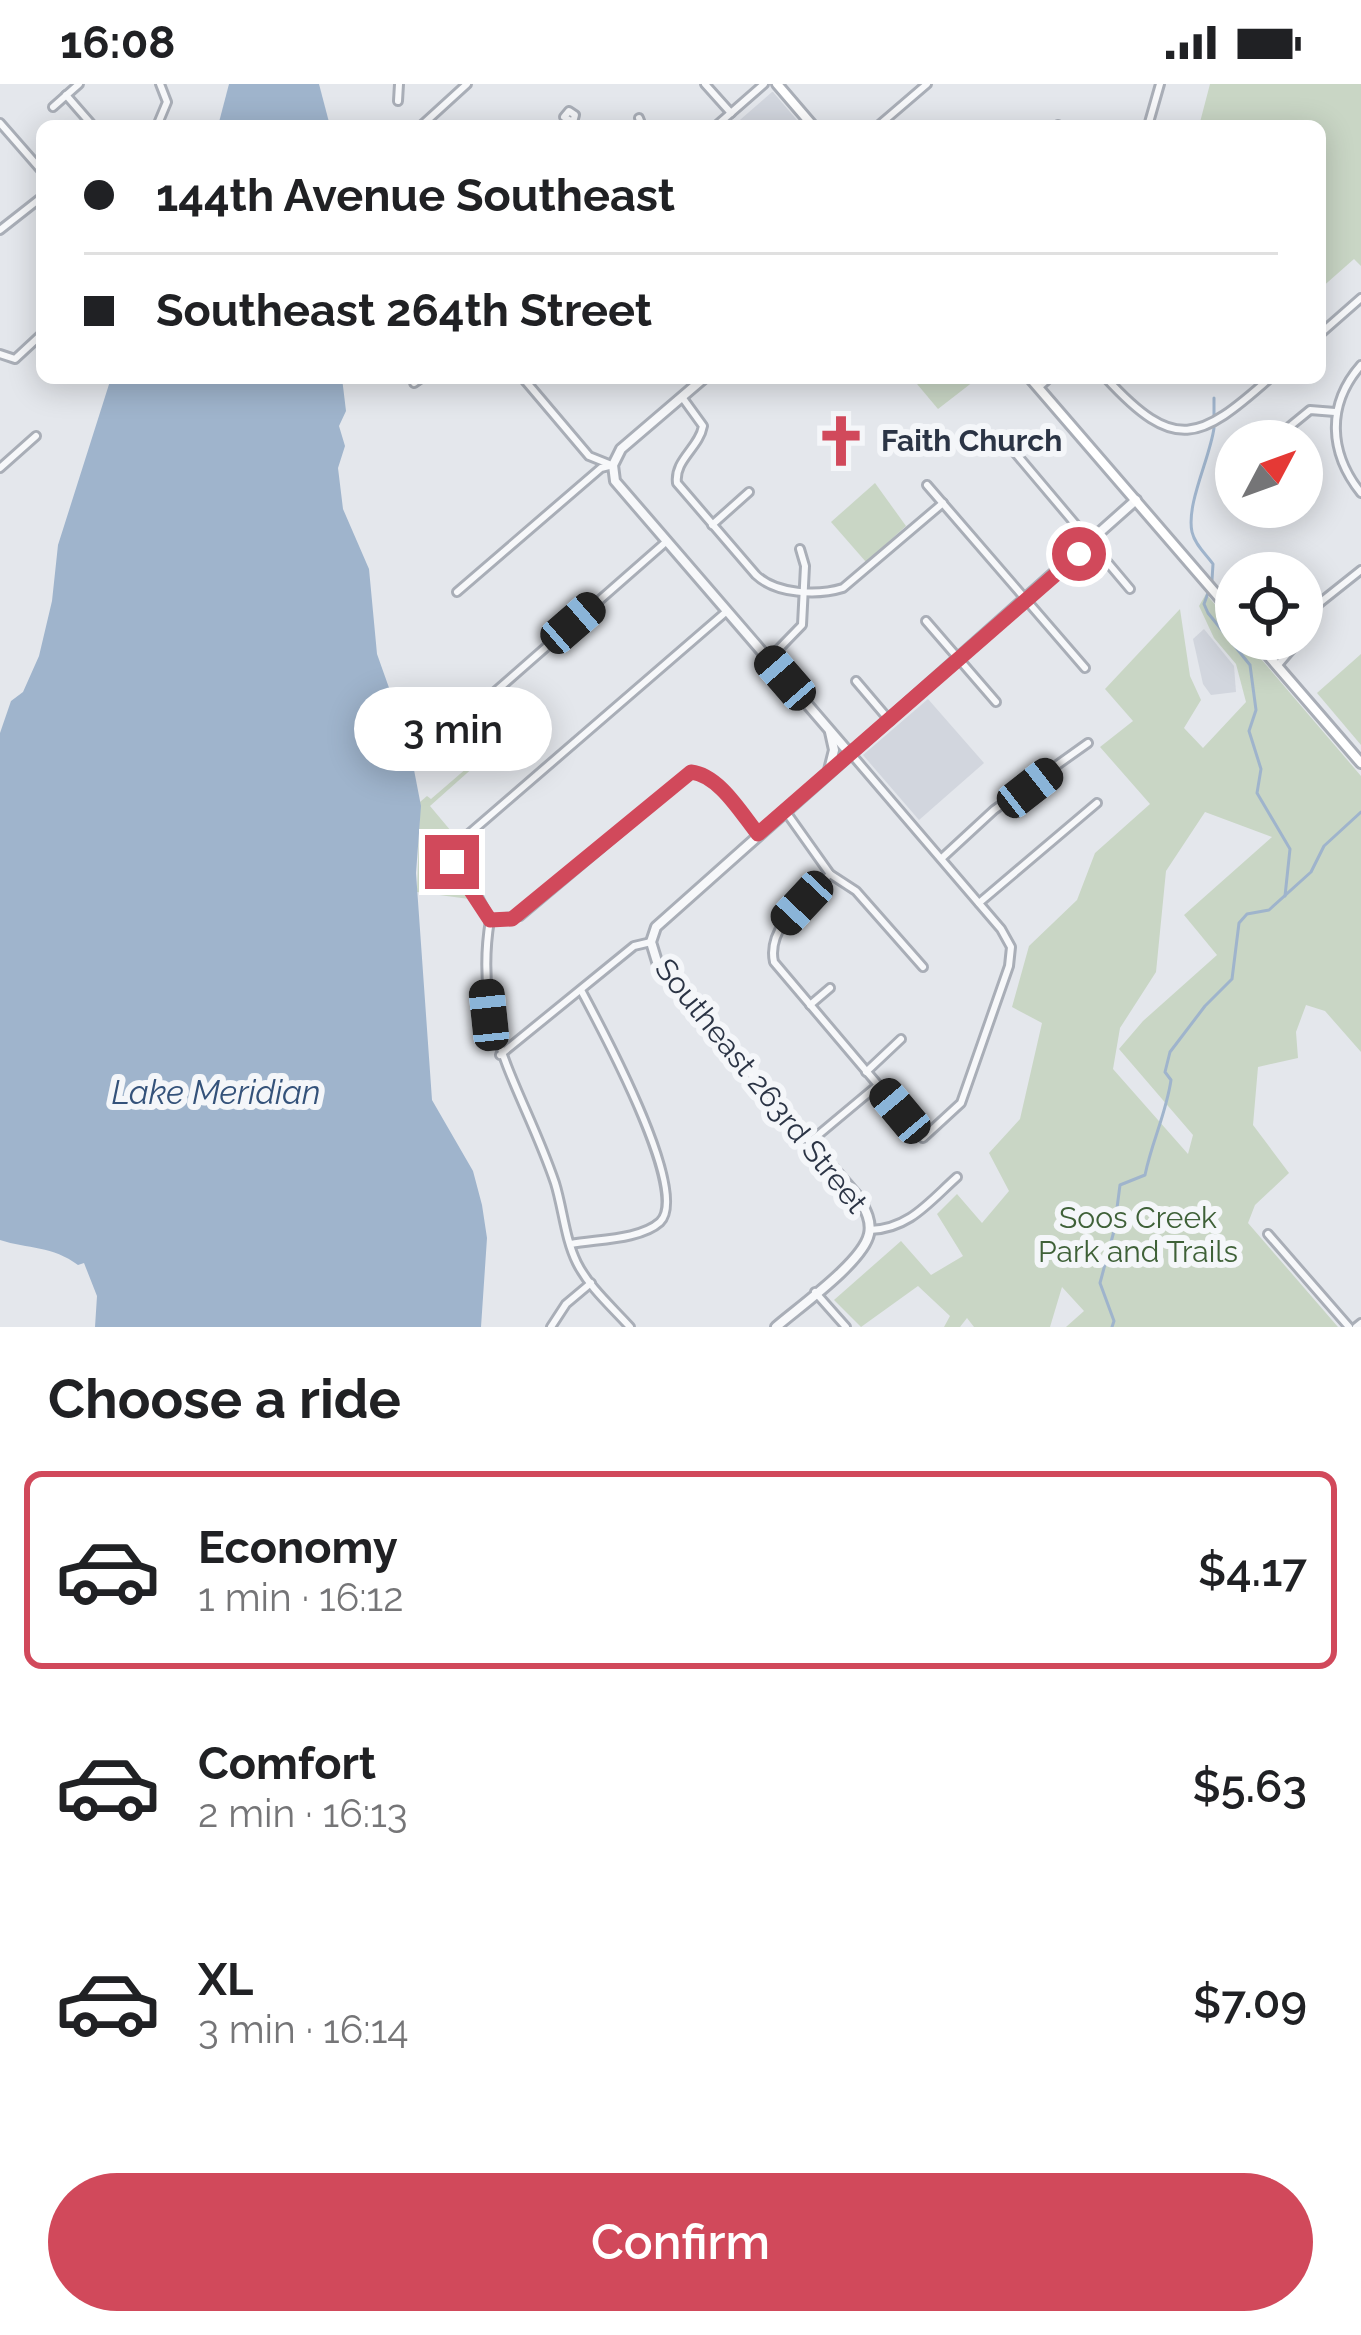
<!DOCTYPE html>
<meta charset="utf-8">
<style>
body{margin:0;font-family:Raleway,sans-serif;background:#f2f2f2;color:#202124;height:100vh;display:flex;flex-direction:column;font-size:45px;white-space:nowrap}
*{box-sizing:border-box;margin:0}
p{font-size:39px;color:#757577}
.icon{flex:none;width:66px;height:66px;fill:none;stroke:currentColor;stroke-width:2;stroke-linecap:round;stroke-linejoin:round}
.map{position:relative;height:1243px;overflow:hidden}
.drawer{display:flex;flex-direction:column;background:#fff;flex:1}
.drawer>*{flex:none}
.hud{position:absolute;left:36px;top:36px;width:1290px;height:264px;border-radius:18px;box-shadow:0 6px 30px #0003;display:grid;align-content:center;height:264px;padding:0 48px;background:#fff}
.needle{width:78px;rotate:49deg}
.controls{position:absolute;left:1215px;top:336px;display:grid;gap:24px}
.controls a{display:grid;place-items:center;width:108px;height:108px;border-radius:50%;background:#fff;box-shadow:0 6px 30px #0003;font-size:60px}
.end{position:absolute;width:54px;height:54px;margin:-27px;border:15px solid #d1495b;background:#fff;box-shadow:0 0 0 6px #fff}
.from{border-radius:50%}
.bubble{position:absolute;height:84px;border-radius:42px;background:#fff;box-shadow:0 6px 30px #0003;font-size:39px;font-weight:600;line-height:84px;text-align:center}
.car{position:absolute;width:36px;height:72px;margin:-36px -18px;border-radius:15px;box-shadow:0 0 9px 3px #0007;background:linear-gradient(#222 24%,#8ab4d8 0 40%,#222 0 76%,#8ab4d8 0 86%,#222 0)}
.hud b{display:flex;align-items:center;gap:42px;height:114px;font-size:45px}
.hud b+b{border-top:3px solid #e0e0e0}
.hud i{width:30px;height:30px;background:#202124}
ul{padding:0;list-style:none}
li{display:flex;align-items:center;gap:36px;height:198px;margin:0 24px 18px;padding:0 24px;border:6px solid transparent;border-radius:18px}
li div{flex:1}
li b{display:block;font-size:45px}
li em{font-style:normal;font-weight:600}
li.on{border-color:#d1495b}
li>.icon{width:108px;height:108px;stroke-width:1.5}
h2{padding:0 48px;font-size:54px;line-height:144px}
.cta{display:flex;gap:24px;margin-top:auto;padding:24px 48px}
.cta a{flex:1;height:138px;border-radius:72px;background:#d1495b;color:#fff;font-size:48px;font-weight:600;line-height:138px;text-align:center}
.status{display:flex;justify-content:space-between;align-items:center;height:84px;padding:0 60px;background:#fff;direction:ltr}
.status svg{height:33px;fill:currentColor}
.map>svg:first-child{display:block}
.built{fill:#d2d6de}
.green{fill:#c9d6c5;fill-rule:evenodd}
.water{fill:#9fb4cc}
.lines{fill:none;stroke-linecap:round;stroke-linejoin:round}
.stream{stroke:#9fb4cc;stroke-width:3}
.minor-casing{stroke:#a9aeb7;stroke-width:12}
.tertiary-casing{stroke:#a9aeb7;stroke-width:14}
.secondary-casing{stroke:#a9aeb7;stroke-width:14}
.minor{stroke:#f7f8fa;stroke-width:6}
.tertiary{stroke:#f7f8fa;stroke-width:8}
.secondary{stroke:#fff;stroke-width:8}
.route{stroke:#d1495b;stroke-width:15}
.labels{text-anchor:middle;stroke-width:12;stroke-linejoin:round;paint-order:stroke}
.poi-label{font-size:30px;font-weight:bold;fill:#2b3445;stroke:#f4f6f9;text-anchor:start}
.street-label{font-size:30px;fill:#2b3445;stroke:#f4f6f9}
.park-label{font-size:30px;fill:#3f6138;stroke:#f4f6f9}
.water-label{font-size:33px;font-style:italic;fill:#34527a;stroke:#f4f6f9}
</style>
<div class="status"><b>16:08</b><svg viewBox="0 0 49 12"><path d="M0 12V9h3v3zM5 12V6h3v6zM10 12V3h3v9zM15 12V0h3v12zM26 1h20v11H26zM47 4h2v5h-2z"/></svg></div>
<div class="map">
<svg width="1361" height="1243" viewBox="0 0 1361 1243">
<rect width="100%" height="100%" fill="#e4e7ec"/>
<g class="built">
<polygon points="773,8 802,42 733,42 772,8"/>
<polygon points="1204,545 1234,582 1236,608 1211,611 1203,600 1193,555"/>
<polygon points="928,615 984,679 919,736 863,671"/>
</g>
<g class="green">
<polygon points="1210,0 1361,0 1361,182 1354,175 1320,205 1320,42 1199,42"/>
<polygon points="912,294 978,294 938,325"/>
<polygon points="875,399 906,442 866,478 831,438"/>
<path d="M1206 510 1236 545V555H1244L1361 692V968L1325 927 1306 921 1296 948 1298 974 1258 983 1253 1041 1289 1089 1255 1121 1248 1139 1338 1243H1066L1084 1227 1062 1203 1050 1243H974L967 1234 960 1243H944L950 1232 918 1202 861 1243 834 1216 901 1157 931 1191 963 1172 937 1130 957 1110 982 1139 1009 1107 989 1069 1020 1035 1042 939 1012 923 1029 862 1077 816 1095 769 1150 720 1100 663 1133 637 1105 605 1180 525 1190 592 1201 616 1184 644 1203 664 1246 618 1236 580 1214 554 1199 522ZM1205 728 1272 753 1184 831 1217 871 1143 937 1119 965 1193 1051 1188 1070 1113 985 1120 944 1156 888 1166 787Z"/>
<polygon points="1361,570 1361,661 1317,609"/>
<path d="M468 635 494 665 430 722 456 753C438 777 456 794 473 813L469 815 417 808 420 718 427 712 431 715 489 665 466 637Z"/>
</g>
<g class="water">
<polygon points="229,0 319,0 330,42 218,42"/>
<path d="M111 294H342L346 327 339 342 345 362 338 384 343 425 369 485 377 570 409 660 421 722 416 789 432 1016 473 1087 482 1121 487 1154 481 1243H95L97 1212 84 1179 78 1181C53 1162 28 1165 0 1156V649L11 617 23 608 39 572 52 517 58 461Z"/>
</g>
<g class="lines">
<g class="stream">
<polyline points="1214,314 1214,333"/>
<path d="M1212 496 1213 480C1206 470 1195 461 1192 448 1186 420 1210 374 1214 344"/>
<polyline points="1208,509 1204,520 1208,529 1250,581 1256,626 1249,647 1261,685 1257,709 1290,765 1285,812"/>
<path d="M1112 1243 1114 1237 1100 1199 1114 1147 1120 1101 1145 1091C1152 1057 1166 1030 1171 996L1165 988 1170 968 1205 922 1232 895 1239 839 1247 830 1269 826 1311 788 1324 762 1361 728"/>
</g>
<g class="minor-casing">
<g id="minor">
<polyline points="705,0 731,29"/>
<polyline points="66,11 93,42"/>
<polyline points="398,17 399,0"/>
<polyline points="53,23 79,0"/>
<polyline points="639,34 642,42"/>
<polyline points="571,37 564,33 569,27 575,31 572,42"/>
<polyline points="0,39 42,87"/>
<polyline points="1058,41 1059,42"/>
<polyline points="157,42 167,18 160,0"/>
<polyline points="421,42 467,0"/>
<polyline points="716,42 764,0"/>
<polyline points="878,42 927,0"/>
<polyline points="1148,42 1160,0"/>
<polyline points="0,146 42,113"/>
<polyline points="1320,250 1361,214"/>
<polyline points="0,270 15,275 42,250"/>
<path d="M1361 281C1326 321 1329 369 1361 409"/>
<polyline points="523,294 589,372 609,380"/>
<path d="M1106 294C1175 369 1199 357 1270 294"/>
<polyline points="414,299 421,294"/>
<polyline points="1039,303 1049,294"/>
<path d="M682 313 703 342C699 364 674 376 677 399L756 491C776 510 817 512 843 504L943 419"/>
<polyline points="1272,357 1310,326 1335,328"/>
<polyline points="1012,365 1130,505"/>
<polyline points="0,384 36,352"/>
<polyline points="927,401 1085,584"/>
<polyline points="712,441 749,408"/>
<polyline points="457,508 601,384 613,381"/>
<polyline points="926,537 996,618"/>
<polyline points="1302,550 1317,521 1361,486"/>
<polyline points="769,575 802,541 805,482 800,465"/>
<polyline points="1277,582 1300,555"/>
<polyline points="856,597 890,637"/>
<polyline points="448,649 667,457"/>
<polyline points="786,728 830,790 856,807 923,883"/>
<polyline points="942,774 994,726 1088,659"/>
<path d="M830 790C808 813 766 842 774 878L923 1054 961 1019 1009 882 1011 863 1001 845 852 671"/>
<polyline points="979,819 1097,719"/>
<polyline points="490,836 478,813 453,783 456,761 727,527"/>
<path d="M490 836C472 945 522 1002 555 1099 563 1125 565 1155 577 1179 589 1203 612 1223 630 1243"/>
<path d="M490 836 520 832 691 688C719 691 741 729 758 750"/>
<polyline points="810,921 830,904"/>
<polyline points="500,971 634,862 651,858"/>
<polyline points="866,988 901,955"/>
<polyline points="811,1057 878,1001"/>
<path d="M870 1146C909 1145 929 1118 957 1093"/>
<polyline points="1268,1150 1349,1243"/>
<path d="M571 1160C596 1155 640 1156 660 1138 691 1109 600 942 582 908"/>
<polyline points="815,1208 846,1243"/>
<polyline points="551,1243 566,1220 591,1199"/>
<polyline points="1356,1243 1361,1239"/>
</g>
</g>
<g class="tertiary-casing">
<g id="tertiary">
<polyline points="704,294 621,365 613,381 615,397 851,671"/>
<polyline points="829,686 834,666 830,648"/>
<path d="M776 1243C799 1223 863 1178 869 1150 872 1137 865 1125 859 1114L658 881 651 858 656 843 1136 416"/>
</g>
</g>
<g class="secondary-casing">
<g id="secondary">
<polyline points="777,0 813,42"/>
<polyline points="1030,294 1236,533"/>
<polyline points="1254,555 1361,679"/>
</g>
</g>
<use href="#minor" class="minor"/>
<use href="#tertiary" class="tertiary"/>
<use href="#secondary" class="secondary"/>
</g>
<g class="lines">
<path class="route" d="M452 778 490 836 512 835 691 688C719 691 741 729 758 750L1079 470"/>
</g>
<defs>
<g id="church-bare" transform="scale(4.14)"><path d="M-1.2-6h2.4v3.5h3.3v2.4h-3.3V6h-2.4V-.1h-3.3v-2.4h3.3Z" fill="#d1495b" stroke="#f4f6f9" stroke-width="2.5" paint-order="stroke"/></g>
</defs>
<g fill-rule="evenodd">
<use href="#church-bare" x="841" y="357"/>
</g>
<g class="labels">
<g class="poi-label">
<text x="881" y="367">Faith Church</text>
</g>
<g class="street-label">
<text transform="translate(761 1002) rotate(51)" y="10">Southeast 263rd Street</text>
</g>
<g class="park-label">
<text x="1138" y="1144">Soos Creek<tspan x="1138" dy="34">Park and Trails</tspan></text>
</g>
<g class="water-label">
<text x="216" y="1020">Lake Meridian</text>
</g>
</g>
</svg>
<div class="controls">
<a><svg class="needle" viewBox="-14 -14 28 28"><path d="M0-13l5 13h-10z" fill="#e53935"/><path d="M0 13l5-13h-10z" fill="#757577"/></svg></a>
<a><svg class="icon" aria-label="locate" viewBox="0 0 24 24"><circle cx="12" cy="12" r="6"/><path d="M12 2v4M12 18v4M2 12h4M18 12h4"/></svg></a>
</div>
<i class="end from" style="left:1079px;top:470px"></i>
<i class="end" style="left:452px;top:778px"></i>
<div class="bubble" style="left:354px;top:603px;width:198px">3 min</div>
<i class="car" style="left:573px;top:539px;rotate:49deg"></i>
<i class="car" style="left:785px;top:594px;rotate:319deg"></i>
<i class="car" style="left:1030px;top:704px;rotate:52deg"></i>
<i class="car" style="left:802px;top:819px;rotate:223deg"></i>
<i class="car" style="left:489px;top:931px;rotate:354deg"></i>
<i class="car" style="left:900px;top:1027px;rotate:320deg"></i>
<div class="hud">
<b><i class="from"></i>144th Avenue Southeast</b>
<b><i></i>Southeast 264th Street</b>
</div>
</div>
<section class="drawer">
<h2>Choose a ride</h2>
<ul>
<li class="on"><svg class="icon" aria-label="car" viewBox="0 0 24 24"><path d="M5 17H2v-5l4-1 3-4h7l3 4 3 1v5h-3M9 17h6M6 11h13"/><circle cx="7" cy="17" r="2"/><circle cx="17" cy="17" r="2"/></svg><div><b>Economy</b><p>1 min · 16:12</p></div><em>$4.17</em></li>
<li><svg class="icon" aria-label="car" viewBox="0 0 24 24"><path d="M5 17H2v-5l4-1 3-4h7l3 4 3 1v5h-3M9 17h6M6 11h13"/><circle cx="7" cy="17" r="2"/><circle cx="17" cy="17" r="2"/></svg><div><b>Comfort</b><p>2 min · 16:13</p></div><em>$5.63</em></li>
<li><svg class="icon" aria-label="car" viewBox="0 0 24 24"><path d="M5 17H2v-5l4-1 3-4h7l3 4 3 1v5h-3M9 17h6M6 11h13"/><circle cx="7" cy="17" r="2"/><circle cx="17" cy="17" r="2"/></svg><div><b>XL</b><p>3 min · 16:14</p></div><em>$7.09</em></li>
</ul>
<div class="cta"><a>Confirm</a></div>
</section>
